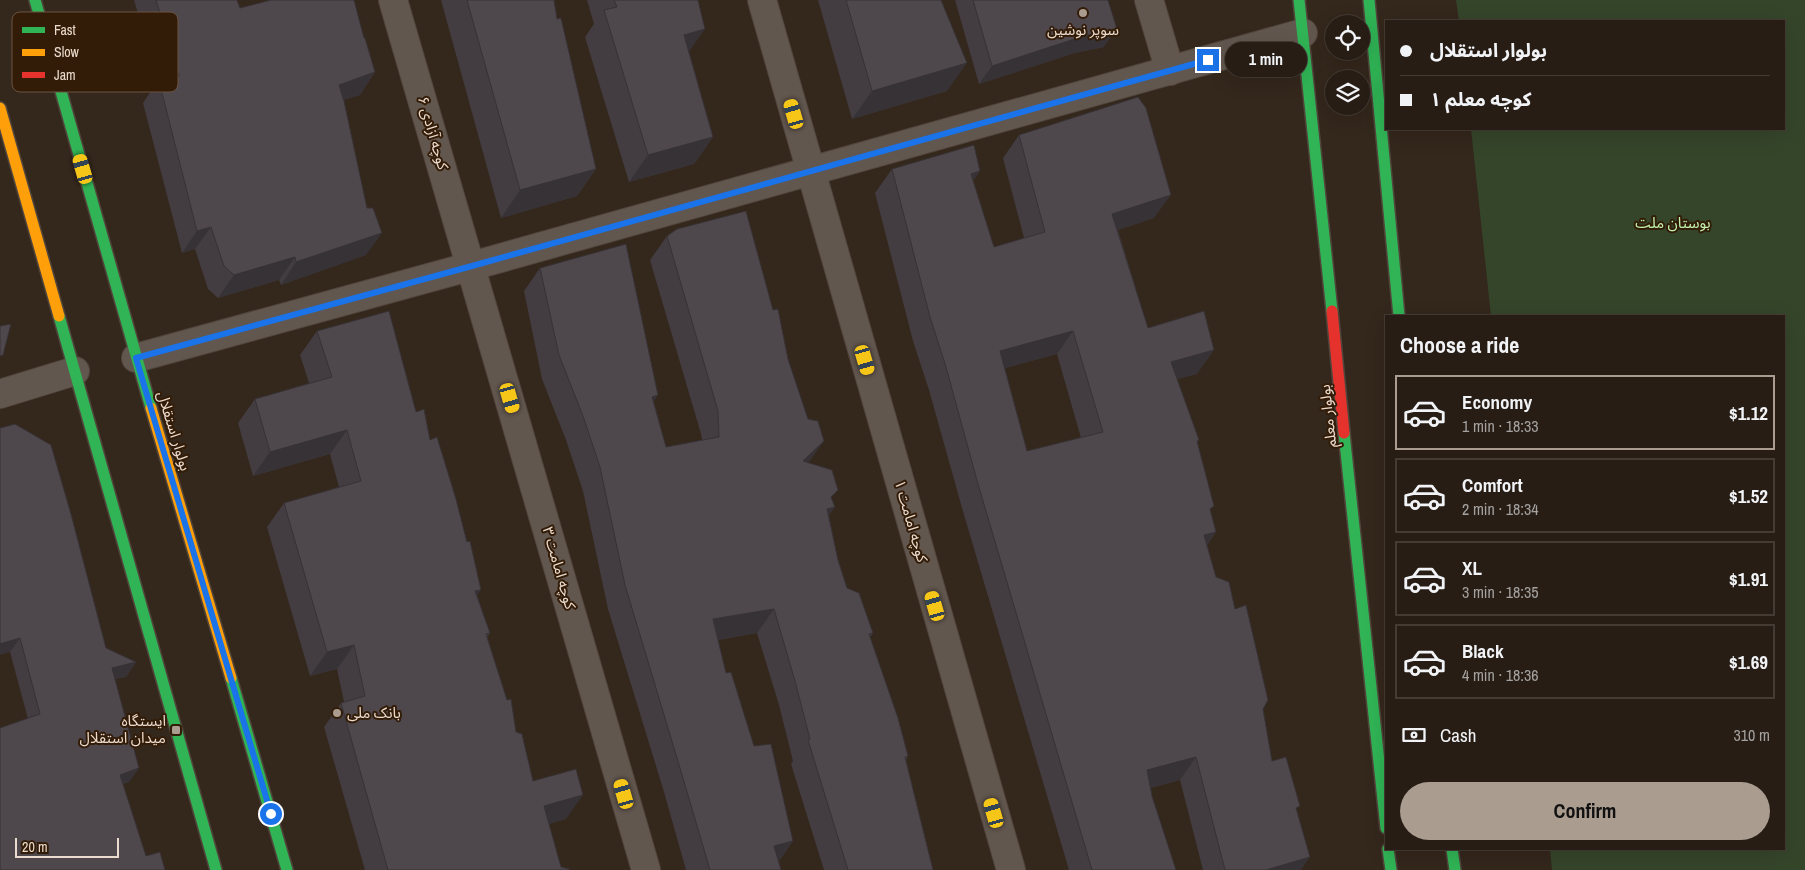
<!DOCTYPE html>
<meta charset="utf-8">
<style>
body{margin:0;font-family:"Archivo Narrow","Noto Sans Arabic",sans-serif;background:#332a22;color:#f1f3f6;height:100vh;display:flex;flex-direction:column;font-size:19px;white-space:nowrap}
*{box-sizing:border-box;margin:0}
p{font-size:16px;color:#a4a2a0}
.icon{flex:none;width:28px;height:28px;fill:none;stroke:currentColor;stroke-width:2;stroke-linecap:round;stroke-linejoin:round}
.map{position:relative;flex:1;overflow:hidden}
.sheet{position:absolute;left:1385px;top:315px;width:400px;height:535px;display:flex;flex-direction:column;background:#271d15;border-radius:0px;box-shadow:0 5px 20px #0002,0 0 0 1px #433b34}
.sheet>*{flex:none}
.top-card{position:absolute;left:1385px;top:20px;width:400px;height:110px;border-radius:0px;box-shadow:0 5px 20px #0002,0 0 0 1px #433b34;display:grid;align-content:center;height:110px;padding:0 15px;background:#271d15}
.tools{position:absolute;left:1325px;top:15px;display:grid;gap:10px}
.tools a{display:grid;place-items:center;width:45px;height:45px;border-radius:50%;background:#271d15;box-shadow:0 5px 20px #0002,0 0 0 1px #433b34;font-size:25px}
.scale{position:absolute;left:15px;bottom:12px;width:104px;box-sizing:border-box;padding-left:5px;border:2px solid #ebdbce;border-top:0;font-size:14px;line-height:18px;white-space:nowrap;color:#ebdbce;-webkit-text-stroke:4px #331c07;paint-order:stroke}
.end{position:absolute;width:22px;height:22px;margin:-11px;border:6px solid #1a73e8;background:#fff;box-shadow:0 0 0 2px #fff}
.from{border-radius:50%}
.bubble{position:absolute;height:35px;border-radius:18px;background:#271d15;box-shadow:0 5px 20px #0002,0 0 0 1px #433b34;font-size:16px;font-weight:700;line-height:35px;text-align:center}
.car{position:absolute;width:15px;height:30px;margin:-15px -8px;border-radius:6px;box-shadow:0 0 4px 1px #0007;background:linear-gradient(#f5c518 24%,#345 0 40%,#f5c518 0 76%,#345 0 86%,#f5c518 0)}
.top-card b{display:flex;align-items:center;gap:18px;height:48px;font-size:19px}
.top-card b+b{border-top:1px solid #433b34}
.top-card i{width:12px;height:12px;background:#f1f3f6}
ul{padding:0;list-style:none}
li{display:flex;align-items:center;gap:15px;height:75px;margin:0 10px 8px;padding:0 5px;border:2px solid #433b34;border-radius:0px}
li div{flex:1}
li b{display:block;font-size:19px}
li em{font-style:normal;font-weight:700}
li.selected{border-color:#ab9c90}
li>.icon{width:45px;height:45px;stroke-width:1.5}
h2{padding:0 15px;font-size:22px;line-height:60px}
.pay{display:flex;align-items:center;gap:12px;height:55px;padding:0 15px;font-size:19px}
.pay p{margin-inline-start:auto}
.action{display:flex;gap:10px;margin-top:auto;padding:10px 15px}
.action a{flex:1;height:58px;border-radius:30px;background:#ab9c90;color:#111;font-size:20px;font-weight:700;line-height:58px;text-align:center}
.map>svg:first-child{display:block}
.green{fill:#35452a}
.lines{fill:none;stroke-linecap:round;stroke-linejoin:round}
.street-casing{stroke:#51453c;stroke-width:30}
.fast-casing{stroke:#51453c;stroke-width:14}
.slow-casing{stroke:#51453c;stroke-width:14}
.jam-casing{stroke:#51453c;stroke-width:14}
.street{stroke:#62574f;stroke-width:28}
.fast{stroke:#30b455;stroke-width:11}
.slow{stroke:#ff9f0a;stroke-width:11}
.jam{stroke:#e5322d;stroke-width:11}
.wall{fill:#433d41;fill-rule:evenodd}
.shaded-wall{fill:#373235}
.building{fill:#4e474c;stroke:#373235;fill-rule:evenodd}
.route{stroke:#1a73e8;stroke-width:6}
.poi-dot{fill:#ab9c90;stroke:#331c07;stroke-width:2}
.labels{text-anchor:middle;stroke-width:4;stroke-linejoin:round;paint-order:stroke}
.poi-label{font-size:15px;fill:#ebdbce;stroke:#331c07}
.street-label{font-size:15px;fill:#ebdbce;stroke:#331c07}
.park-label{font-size:15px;fill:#c0f4ac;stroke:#331c07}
.key{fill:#331c07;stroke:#6a5543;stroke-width:1}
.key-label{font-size:14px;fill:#ebdbce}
</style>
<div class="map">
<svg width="1805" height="870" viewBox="0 0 1805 870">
<rect width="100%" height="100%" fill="#34271c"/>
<polygon class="green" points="1456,0 1805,0 1805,870 1552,870 1550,849 1784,849 1784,316 1491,316 1471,129 1784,129 1784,21 1459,21"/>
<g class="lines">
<g class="street-casing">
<g id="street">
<polyline points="393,0 646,870"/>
<polyline points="762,0 1011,870"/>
<polyline points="1149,0 1170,71"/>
<polyline points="136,358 472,266 1303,33"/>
<polyline points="0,394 75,371"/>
</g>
</g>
<g class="fast-casing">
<g id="fast">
<polyline points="35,0 151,408"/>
<polyline points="1299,0 1332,311"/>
<polyline points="1369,0 1399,316"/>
<polyline points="59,316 216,870"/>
<polyline points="1344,433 1386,828"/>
<polyline points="231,678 287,870"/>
<polyline points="1388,849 1391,870"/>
<polyline points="1452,849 1455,870"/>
</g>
</g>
<g class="slow-casing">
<g id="slow">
<polyline points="0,108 59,316"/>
<polyline points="151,408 231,678"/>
</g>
</g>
<g class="jam-casing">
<polyline id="jam" points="1332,311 1344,433"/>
</g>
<use href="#street" class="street"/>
<use href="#fast" class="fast"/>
<use href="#slow" class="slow"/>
<use href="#jam" class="jam"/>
</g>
<g class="wall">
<polygon points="134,0 237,0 240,8 364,38 375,72 360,95 343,100 366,255 281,285 279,280 218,298 208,289 195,249 182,253 143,103 158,81"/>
<polygon points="441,0 554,0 557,19 596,169 577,196 501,218"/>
<polygon points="587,0 698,0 689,52 713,137 694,164 629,182 585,37 594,24"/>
<polygon points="818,0 941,0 947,91 852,119"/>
<polygon points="955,0 1108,0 1104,47 1075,53 979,84"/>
<path d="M1019 135 1154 218 1118 230 1148 328 1197 374 1177 379 1199 440 1197 442 1210 511 1216 532 1207 545 1216 577 1235 609 1263 709 1272 761 1297 811 1301 870H1203L1180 780 1151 788 1152 796 1176 870H1069L962 508 929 390 913 341 875 193 892 169 980 171 973 181 994 247 1024 238 1003 158ZM1057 354 1081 438 1027 451 1005 368Z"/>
<polygon points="667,236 831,499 835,507 829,515 838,560 847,588 873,633 870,637 908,756 906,760 933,870 824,870 791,764 793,761 779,705 757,633 718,640 726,673 754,746 793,841 779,861 781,870 686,870 664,792 608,609 583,491 566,440 542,379 524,291 540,268 654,402 666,447 702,440 701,434 650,260"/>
<polygon points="317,331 416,412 430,440 477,595 490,633 487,637 516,732 533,781 566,819 549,824 561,867 569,870 365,870 324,727 341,703 344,702 337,669 310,676 267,527 284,503 339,487 330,454 253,476 238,423 255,399 309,383 300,355"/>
<polygon points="0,428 106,648 136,662 126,677 115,679 139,768 129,782 123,784 146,856 0,870 28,719 10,652"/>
</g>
<g class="shaded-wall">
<polygon points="705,29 686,56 684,35"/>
<polygon points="1117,29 1104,47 1075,53 979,84 992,66 1087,35"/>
<polygon points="967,63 947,91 852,119 872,91"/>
<polygon points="375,72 360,95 323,107 339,85"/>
<polygon points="713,137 694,164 629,182 648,155"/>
<polygon points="596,169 577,196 501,218 520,190"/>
<polygon points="980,171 964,194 971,174"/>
<polygon points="1171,195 1154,218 1096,237 1112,214"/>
<polygon points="211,227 195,249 182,253 197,231"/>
<polygon points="382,233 366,255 281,285 296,262"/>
<polygon points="295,257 279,280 218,298 234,275"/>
<polygon points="1073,331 1057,354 984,374 1000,351"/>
<polygon points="1214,350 1197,374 1155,385 1171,362"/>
<polygon points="658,395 642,419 652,397"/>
<polygon points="347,430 330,454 253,476 270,452"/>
<polygon points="824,441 807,465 803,461"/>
<polygon points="835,507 818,531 827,509"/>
<polygon points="1216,532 1199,555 1204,535"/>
<polygon points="481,590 464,614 475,591"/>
<polygon points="774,609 757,633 696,643 713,619"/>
<polygon points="20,638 10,652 0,655 0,644"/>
<polygon points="354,645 337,669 310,676 327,652"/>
<polygon points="136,662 126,677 102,682 112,668"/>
<polygon points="1196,757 1180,780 1131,793 1147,770"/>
<polygon points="139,768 129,782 110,789 120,775"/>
<polygon points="583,795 566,819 527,830 544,806"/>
<polygon points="793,841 776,865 774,846"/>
<polygon points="1310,857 1301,870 1266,870"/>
</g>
<g class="building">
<polygon points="156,0 237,0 240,8 271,0 354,0 364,38 365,38 375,72 339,85 344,101 367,208 373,208 382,233 296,262 295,257 234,275 224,266 211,227 197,231 159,81 179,76"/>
<polygon points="467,0 554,0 557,19 561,18 596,169 520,190"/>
<polygon points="614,0 698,0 705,29 684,35 713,137 648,155 604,10 617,7"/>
<polygon points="846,0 941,0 967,63 872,91"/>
<polygon points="973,0 1108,0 1117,29 1087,35 992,66"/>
<path d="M1138 97 1146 108 1171 195 1112 214 1148 328 1204 311 1214 350 1171 362 1199 440 1197 441 1214 506 1210 509 1216 532 1204 535 1216 577 1229 582 1235 609 1246 605 1268 700 1263 709 1272 761 1286 757 1300 806 1296 808 1310 857 1266 870H1225L1196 757 1147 770 1152 796 1176 870H1092L978 484 946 367 930 317 892 169 974 145 980 171 971 174 994 247 1045 232 1019 135ZM1073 331 1103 432 1027 451 1000 351Z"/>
<polygon points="746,211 773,310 778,309 788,359 808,419 818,421 824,441 803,461 832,470 838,490 831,497 835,507 827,509 838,560 847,588 859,593 873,633 869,634 898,718 908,756 905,757 933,870 848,870 808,740 810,739 795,681 774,609 713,619 726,673 731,672 754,746 771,744 793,841 774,846 781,870 710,870 680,768 625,585 600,467 583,416 559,355 540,268 626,244 658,395 652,397 666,447 719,437 718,411 667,236 677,229"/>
<polygon points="389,311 416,412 424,409 430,440 437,437 456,499 467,542 470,541 481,590 475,591 490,633 486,634 507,700 511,699 516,732 522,734 533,781 576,769 583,795 544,806 561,867 569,869 569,870 388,870 341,703 365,696 354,645 327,652 284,503 361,481 347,430 270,452 255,399 332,377 317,331"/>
<polygon points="11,324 3,355 0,356 0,326"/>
<polygon points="15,424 51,445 71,514 106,648 136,662 112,668 139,768 120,775 146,856 160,852 165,870 0,870 0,728 40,714 20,638 0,644 0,428"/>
</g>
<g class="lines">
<polyline class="route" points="271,814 136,358 472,266 1208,60"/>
</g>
<g class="poi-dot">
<circle cx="1083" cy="13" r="5"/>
<circle cx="337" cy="713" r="5"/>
<rect x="171" y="725" width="10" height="10" rx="2.5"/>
</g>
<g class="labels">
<g class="poi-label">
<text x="1083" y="35">سوپر نوشین</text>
<text x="347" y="718" text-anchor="start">بانک ملی</text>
<text x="166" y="726" text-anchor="end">ایستگاه<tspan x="166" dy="17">میدان استقلال</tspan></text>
</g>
<g class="street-label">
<text transform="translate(433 133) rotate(74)" y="5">کوچه آزادی ۶</text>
<text transform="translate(1328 416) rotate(-96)" y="5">بولوار معلم</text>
<text transform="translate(174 431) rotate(73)" y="5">بولوار استقلال</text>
<text transform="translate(911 521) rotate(74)" y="5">کوچه امامت ۱</text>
<text transform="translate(559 568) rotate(74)" y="5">کوچه امامت ۳</text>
</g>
<g class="park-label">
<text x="1673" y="228">بوستان ملت</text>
</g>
</g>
<rect x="12" y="12" width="166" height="80" rx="8" class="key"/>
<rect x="22" y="27" width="23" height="6" fill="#30b455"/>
<rect x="22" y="49" width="23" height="7" fill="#ff9f0a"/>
<rect x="22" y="72" width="23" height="6" fill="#e5322d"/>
<g class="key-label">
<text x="54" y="35">Fast</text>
<text x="54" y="57">Slow</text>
<text x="54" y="80">Jam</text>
</g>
</svg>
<div class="tools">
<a><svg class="icon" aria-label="locate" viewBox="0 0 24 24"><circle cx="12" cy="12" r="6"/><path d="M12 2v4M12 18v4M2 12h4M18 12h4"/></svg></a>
<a><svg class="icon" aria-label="layers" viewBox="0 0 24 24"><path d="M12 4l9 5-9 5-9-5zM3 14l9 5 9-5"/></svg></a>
</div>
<div class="scale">20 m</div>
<i class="end from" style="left:271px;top:814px"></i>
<i class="end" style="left:1208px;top:60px"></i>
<div class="bubble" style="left:1225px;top:42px;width:82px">1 min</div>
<i class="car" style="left:794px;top:114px;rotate:344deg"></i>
<i class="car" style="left:83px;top:169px;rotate:344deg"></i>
<i class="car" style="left:865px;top:360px;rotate:164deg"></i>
<i class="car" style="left:510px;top:398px;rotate:164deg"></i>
<i class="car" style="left:935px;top:606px;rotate:344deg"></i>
<i class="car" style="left:624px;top:794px;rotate:344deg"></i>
<i class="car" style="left:994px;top:813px;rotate:344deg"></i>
<div class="top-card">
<b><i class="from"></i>بولوار استقلال</b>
<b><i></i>کوچه معلم ۱</b>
</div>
<section class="sheet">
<h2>Choose a ride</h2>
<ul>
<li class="selected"><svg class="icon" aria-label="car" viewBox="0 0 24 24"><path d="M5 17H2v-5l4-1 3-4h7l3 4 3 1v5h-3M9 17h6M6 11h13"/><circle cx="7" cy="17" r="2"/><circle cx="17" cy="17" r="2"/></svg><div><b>Economy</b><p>1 min · 18:33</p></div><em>$1.12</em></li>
<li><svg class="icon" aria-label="car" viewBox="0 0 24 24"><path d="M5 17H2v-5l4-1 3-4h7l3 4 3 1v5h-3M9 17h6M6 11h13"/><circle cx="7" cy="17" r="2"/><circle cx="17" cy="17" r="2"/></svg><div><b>Comfort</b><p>2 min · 18:34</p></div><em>$1.52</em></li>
<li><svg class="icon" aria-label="car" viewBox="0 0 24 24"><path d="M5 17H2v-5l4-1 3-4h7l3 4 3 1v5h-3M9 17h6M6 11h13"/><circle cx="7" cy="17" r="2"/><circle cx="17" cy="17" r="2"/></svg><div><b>XL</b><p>3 min · 18:35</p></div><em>$1.91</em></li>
<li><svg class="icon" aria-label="car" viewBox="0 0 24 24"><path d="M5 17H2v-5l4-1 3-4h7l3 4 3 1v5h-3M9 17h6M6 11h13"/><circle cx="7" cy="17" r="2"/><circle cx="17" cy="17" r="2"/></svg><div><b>Black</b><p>4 min · 18:36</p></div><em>$1.69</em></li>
</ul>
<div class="pay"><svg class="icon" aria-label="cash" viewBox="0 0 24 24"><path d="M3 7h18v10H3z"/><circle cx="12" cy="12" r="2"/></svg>Cash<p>310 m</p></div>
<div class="action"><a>Confirm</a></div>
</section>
</div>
